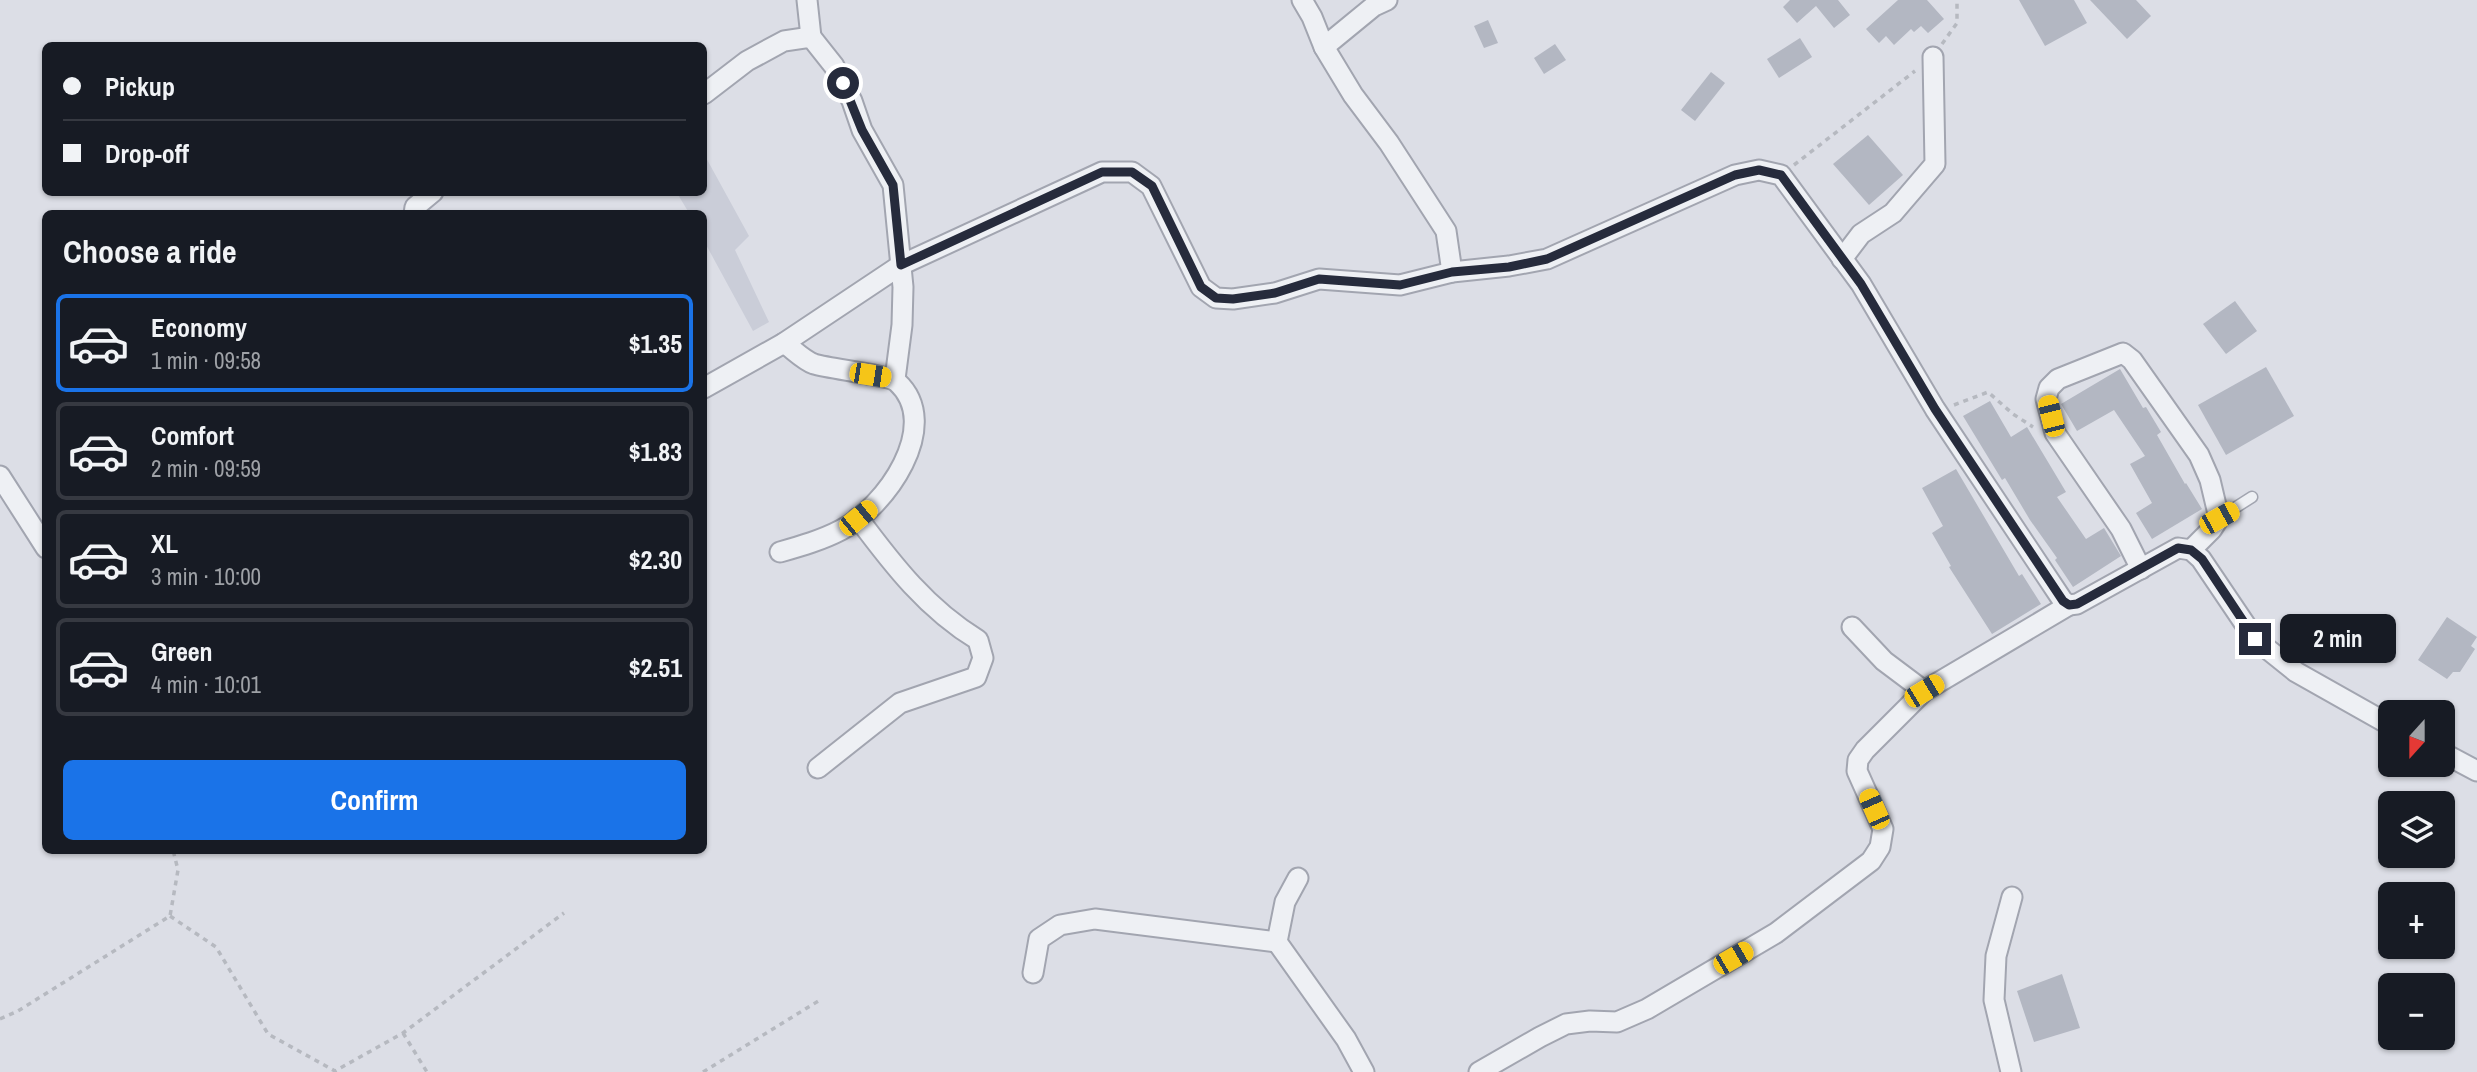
<!DOCTYPE html>
<meta charset="utf-8">
<style>
body{margin:0;font-family:"Archivo Narrow",sans-serif;background:#242831;color:#f1f3f6;height:100vh;display:flex;flex-direction:column;font-size:26px;white-space:nowrap}
*{box-sizing:border-box;margin:0}
p{font-size:23px;color:#9ea1a6}
.icon{flex:none;width:38px;height:38px;fill:none;stroke:currentColor;stroke-width:2;stroke-linecap:round;stroke-linejoin:round}
.map{position:relative;flex:1;overflow:hidden}
.details{position:absolute;left:42px;top:210px;width:665px;height:644px;display:flex;flex-direction:column;background:#171b24;border-radius:10px;box-shadow:0 2px 5px #0004}
.details>*{flex:none}
.top-card{position:absolute;left:42px;top:42px;width:665px;height:154px;border-radius:10px;box-shadow:0 2px 5px #0004;display:grid;align-content:center;height:154px;padding:0 21px;background:#171b24}
.needle{width:46px;rotate:201deg}
.controls{position:absolute;left:2378px;top:700px;display:grid;gap:14px}
.controls a{display:grid;place-items:center;width:77px;height:77px;border-radius:10px;background:#171b24;box-shadow:0 2px 5px #0004;font-size:35px}
.end{position:absolute;width:32px;height:32px;margin:-16px;border:9px solid #262b3c;background:#fff;box-shadow:0 0 0 4px #fff}
.from{border-radius:50%}
.bubble{position:absolute;height:49px;border-radius:10px;background:#171b24;box-shadow:0 2px 5px #0004;font-size:23px;font-weight:700;line-height:49px;text-align:center}
.car{position:absolute;width:21px;height:42px;margin:-21px -10px;border-radius:9px;box-shadow:0 0 5px 2px #0007;background:linear-gradient(#f5c518 24%,#345 0 40%,#f5c518 0 76%,#345 0 86%,#f5c518 0)}
.top-card b{display:flex;align-items:center;gap:24px;height:66px;font-size:26px}
.top-card b+b{border-top:2px solid #363941}
.top-card i{width:18px;height:18px;background:#f1f3f6}
ul{padding:0;list-style:none}
li{display:flex;align-items:center;gap:21px;height:98px;margin:0 14px 10px;padding:0 7px;border:4px solid #363941;border-radius:10px}
li div{flex:1}
li b{display:block;font-size:26px}
li em{font-style:normal;font-weight:700}
li.on{border-color:#1a73e8}
li>.icon{width:63px;height:63px;stroke-width:1.5}
h2{padding:0 21px;font-size:32px;line-height:84px}
.primary-button{display:flex;gap:14px;margin-top:auto;padding:14px 21px}
.primary-button a{flex:1;height:80px;border-radius:10px;background:#1a73e8;color:#fff;font-size:28px;font-weight:700;line-height:80px;text-align:center}
.map>svg:first-child{display:block}
.built{fill:#cacdd8}
.building{fill:#b3b7c2}
.lines{fill:none;stroke-linecap:round;stroke-linejoin:round}
.service-casing{stroke:#a2a5b0;stroke-width:13}
.minor-casing{stroke:#a2a5b0;stroke-width:23}
.path{stroke:#b6b9c0;stroke-width:3.5;stroke-dasharray:5 5;stroke-linecap:butt}
.service{stroke:#eef0f4;stroke-width:10}
.minor{stroke:#eef0f4;stroke-width:19}
.route{stroke:#262b3c;stroke-width:9}
</style>
<div class="map">
<svg width="2477" height="1072" viewBox="0 0 2477 1072">
<rect width="100%" height="100%" fill="#dcdee6"/>
<polygon class="built" points="704,154 749,236 735,250 769,322 753,331 704,241 704,214 689,213 677,193 704,192"/>
<g class="building">
<polygon points="1790,0 1838,0 1850,15 1834,28 1816,6 1797,23 1783,7"/>
<polygon points="1898,0 1927,0 1944,19 1928,33 1921,26 1914,32 1911,29 1894,45 1886,36 1879,43 1866,29"/>
<polygon points="2019,0 2074,0 2087,23 2045,46"/>
<polygon points="2090,0 2136,0 2151,16 2127,39"/>
<polygon points="1488,20 1498,43 1484,48 1474,26"/>
<polygon points="1800,38 1812,57 1779,78 1767,59"/>
<polygon points="1555,44 1566,60 1544,74 1534,58"/>
<polygon points="1711,72 1725,83 1695,121 1681,110"/>
<polygon points="1868,135 1903,175 1869,205 1833,164"/>
<polygon points="2235,301 2257,331 2226,354 2203,324"/>
<polygon points="2266,367 2294,416 2226,455 2198,405"/>
<polygon points="2120,369 2143,408 2146,407 2161,432 2157,435 2185,484 2186,483 2202,509 2152,539 2136,513 2152,503 2130,464 2145,456 2114,410 2077,431 2061,404"/>
<polygon points="1990,401 2011,437 2027,427 2066,492 2057,497 2086,539 2104,528 2121,556 2073,587 2055,560 2057,558 2030,520 2005,478 2002,480 1963,416"/>
<polygon points="1956,469 2019,576 2022,574 2041,604 1992,634 1949,567 1951,566 1932,533 1943,526 1922,488"/>
<polygon points="2447,617 2477,637 2471,646 2475,649 2460,672 2453,672 2447,679 2418,660"/>
<polygon points="2062,974 2080,1028 2034,1042 2017,991"/>
</g>
<g class="lines">
<g class="service-casing">
<polyline id="service" points="2219,518 2252,497"/>
</g>
<g class="minor-casing">
<g id="minor">
<polyline points="807,0 811,37"/>
<polyline points="1302,0 1312,17 1324,47 1353,95 1389,143 1446,231 1452,272"/>
<polyline points="1324,47 1374,6 1387,0"/>
<polyline points="704,94 747,61 784,41 811,37 834,66 852,101 862,130 893,185 903,287 902,325 895,379"/>
<polyline points="414,214 415,207 433,192"/>
<polyline points="1842,259 1861,234 1893,213 1935,164 1933,57"/>
<polyline points="704,388 784,343 901,265 1102,172 1132,172 1151,186 1201,287 1216,298 1233,299 1275,293 1319,279 1400,285 1452,272 1509,266 1547,259 1735,175 1759,170 1781,175 1861,284 1935,409 2063,601 2069,605 2077,604 2178,548 2191,550 2201,559 2255,639 2296,672 2390,725"/>
<polyline points="0,476 46,548"/>
<path d="M780 552C801 546 822 540 841 530 885 508 944 425 897 382 889 375 830 369 814 364 803 360 793 349 784 343"/>
<polyline points="2141,569 2121,529 2055,433 2046,399 2049,388 2058,379 2123,353 2132,360 2199,455 2210,480 2219,518 2212,529 2191,550"/>
<polyline points="1852,627 1884,661 1924,691"/>
<polyline points="2443,753 2477,771"/>
<path d="M818 768 900 703 976 677 983 658 978 640C927 609 893 565 858 518"/>
<polyline points="1298,878 1285,902 1277,942 1346,1039 1364,1072"/>
<polyline points="1033,973 1039,939 1060,925 1095,919 1277,942"/>
<polyline points="1479,1072 1540,1037 1566,1024 1590,1021 1617,1022 1647,1009 1776,933 1871,861 1880,847 1883,829 1857,771 1858,760 1865,750 1924,691 2069,605"/>
<polyline points="2011,1072 1994,1000 1996,956 2012,897"/>
</g>
</g>
<g class="path">
<polyline points="1942,44 1957,23 1957,0"/>
<polyline points="1794,165 1915,71"/>
<polyline points="1954,405 1988,392 2013,414 2033,427"/>
<polyline points="170,916 216,947 268,1034 335,1071 403,1033 564,913"/>
<polyline points="0,1019 18,1011 170,916 178,870 173,850"/>
<polyline points="403,1033 427,1072"/>
<polyline points="703,1072 820,1000"/>
</g>
<use href="#service" class="service"/>
<use href="#minor" class="minor"/>
</g>
<g class="lines">
<polyline class="route" points="843,83 862,130 893,185 901,265 1102,172 1132,172 1152,186 1201,287 1216,298 1233,299 1275,293 1319,279 1400,285 1452,272 1509,267 1547,259 1735,175 1759,170 1781,175 1861,284 1935,409 2063,601 2069,605 2077,604 2178,548 2191,550 2202,559 2255,639"/>
</g>
</svg>
<div class="controls">
<a><svg class="needle" viewBox="-14 -14 28 28"><path d="M0-13l5 13h-10z" fill="#e53935"/><path d="M0 13l5-13h-10z" fill="#9ea1a6"/></svg></a>
<a><svg class="icon" aria-label="layers" viewBox="0 0 24 24"><path d="M12 4l9 5-9 5-9-5zM3 14l9 5 9-5"/></svg></a>
<a>+</a>
<a>−</a>
</div>
<i class="end from" style="left:843px;top:83px"></i>
<i class="end" style="left:2255px;top:639px"></i>
<div class="bubble" style="left:2280px;top:614px;width:116px">2 min</div>
<i class="car" style="left:870px;top:375px;rotate:99deg"></i>
<i class="car" style="left:2051px;top:416px;rotate:346deg"></i>
<i class="car" style="left:858px;top:518px;rotate:51deg"></i>
<i class="car" style="left:2219px;top:518px;rotate:61deg"></i>
<i class="car" style="left:1924px;top:691px;rotate:59deg"></i>
<i class="car" style="left:1874px;top:809px;rotate:336deg"></i>
<i class="car" style="left:1733px;top:958px;rotate:60deg"></i>
<div class="top-card">
<b><i class="from"></i>Pickup</b>
<b><i></i>Drop-off</b>
</div>
<section class="details">
<h2>Choose a ride</h2>
<ul>
<li class="on"><svg class="icon" aria-label="car" viewBox="0 0 24 24"><path d="M5 17H2v-5l4-1 3-4h7l3 4 3 1v5h-3M9 17h6M6 11h13"/><circle cx="7" cy="17" r="2"/><circle cx="17" cy="17" r="2"/></svg><div><b>Economy</b><p>1 min · 09:58</p></div><em>$1.35</em></li>
<li><svg class="icon" aria-label="car" viewBox="0 0 24 24"><path d="M5 17H2v-5l4-1 3-4h7l3 4 3 1v5h-3M9 17h6M6 11h13"/><circle cx="7" cy="17" r="2"/><circle cx="17" cy="17" r="2"/></svg><div><b>Comfort</b><p>2 min · 09:59</p></div><em>$1.83</em></li>
<li><svg class="icon" aria-label="car" viewBox="0 0 24 24"><path d="M5 17H2v-5l4-1 3-4h7l3 4 3 1v5h-3M9 17h6M6 11h13"/><circle cx="7" cy="17" r="2"/><circle cx="17" cy="17" r="2"/></svg><div><b>XL</b><p>3 min · 10:00</p></div><em>$2.30</em></li>
<li><svg class="icon" aria-label="car" viewBox="0 0 24 24"><path d="M5 17H2v-5l4-1 3-4h7l3 4 3 1v5h-3M9 17h6M6 11h13"/><circle cx="7" cy="17" r="2"/><circle cx="17" cy="17" r="2"/></svg><div><b>Green</b><p>4 min · 10:01</p></div><em>$2.51</em></li>
</ul>
<div class="primary-button"><a>Confirm</a></div>
</section>
</div>
